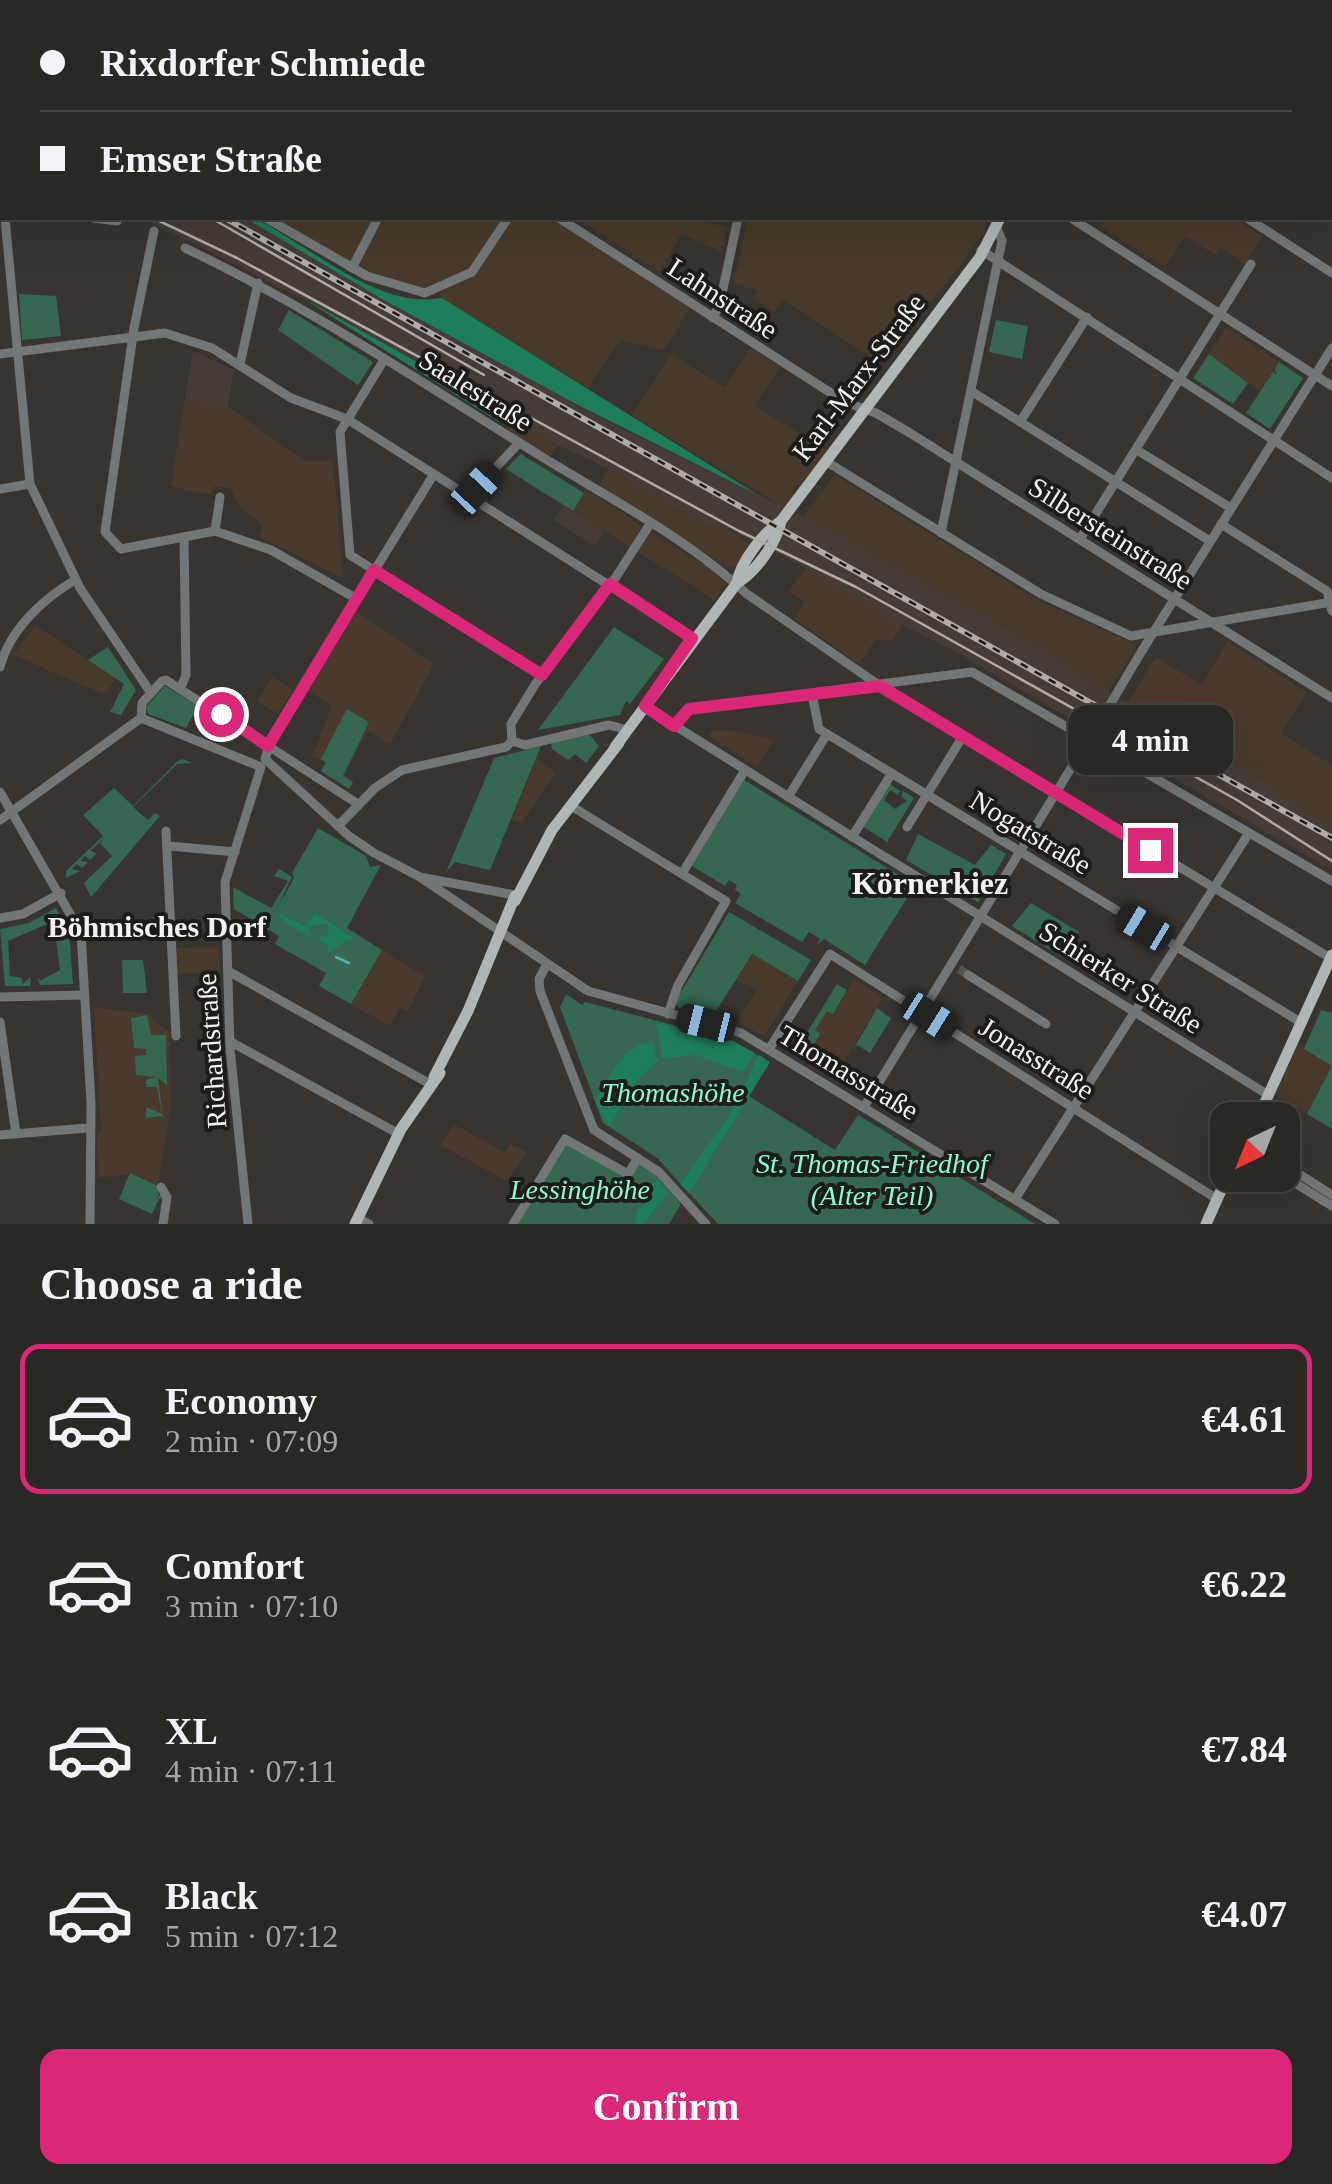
<!DOCTYPE html>
<meta charset="utf-8">
<style>
body{margin:0;font-family:"Times New Roman",serif;background:#32302d;color:#f1f3f6;height:100vh;display:flex;flex-direction:column;font-size:38px;white-space:nowrap}
*{box-sizing:border-box;margin:0}
p{font-size:32px;color:#a5a6a7}
.icon{flex:none;width:55px;height:55px;fill:none;stroke:currentColor;stroke-width:2;stroke-linecap:round;stroke-linejoin:round}
.map{position:relative;height:1224px;overflow:hidden}
.details{display:flex;flex-direction:column;background:#2a2825;flex:1}
.details>*{flex:none}
.hud{position:absolute;left:0px;top:0px;width:1332px;height:220px;box-shadow:0 10px 40px #0002,0 0 0 2px #464442;display:grid;align-content:center;height:220px;padding:0 40px;background:#2a2825}
.needle{width:65px;rotate:223deg}
.controls{position:absolute;left:1210px;top:1102px;display:grid;gap:20px}
.controls a{display:grid;place-items:center;width:90px;height:90px;border-radius:20px;background:#2a2825;box-shadow:0 10px 40px #0002,0 0 0 2px #464442;font-size:50px}
.end{position:absolute;width:45px;height:45px;margin:-22px;border:12px solid #db2777;background:#fff;box-shadow:0 0 0 5px #fff}
.from{border-radius:50%}
.bubble{position:absolute;height:70px;border-radius:20px;background:#2a2825;box-shadow:0 10px 40px #0002,0 0 0 2px #464442;font-size:32px;font-weight:700;line-height:70px;text-align:center}
.car{position:absolute;width:30px;height:60px;margin:-30px -15px;border-radius:12px;box-shadow:0 0 8px 2px #0007;background:linear-gradient(#222 24%,#8ab4d8 0 40%,#222 0 76%,#8ab4d8 0 86%,#222 0)}
.hud b{display:flex;align-items:center;gap:35px;height:95px;font-size:38px}
.hud b+b{border-top:2px solid #464442}
.hud i{width:25px;height:25px;background:#f1f3f6}
ul{padding:0;list-style:none}
li{display:flex;align-items:center;gap:30px;height:150px;margin:0 20px 15px;padding:0 20px;border:5px solid transparent;border-radius:20px}
li div{flex:1}
li b{display:block;font-size:38px}
li em{font-style:normal;font-weight:700}
li.active{border-color:#db2777}
li>.icon{width:90px;height:90px;stroke-width:1.5}
h2{padding:0 40px;font-size:45px;line-height:120px}
.primary-button{display:flex;gap:20px;margin-top:auto;padding:20px 40px}
.primary-button a{flex:1;height:115px;border-radius:20px;background:#db2777;color:#fff;font-size:40px;font-weight:700;line-height:115px;text-align:center}
.map>svg:first-child{display:block}
.commercial{fill:#473a2c}
.built{fill:#453d35}
.education{fill:#4a392e}
.green{fill:#356751}
.forest{fill:#1e7d5a}
.lines{fill:none;stroke-linecap:round;stroke-linejoin:round}
.stream{stroke:#4cb1b1;stroke-width:2.5}
.minor-tunnel{stroke:#54514e;stroke-width:9;stroke-dasharray:9 4.5;stroke-linecap:butt}
.highway-tunnel{stroke:#54514e;stroke-width:12;stroke-dasharray:12 6;stroke-linecap:butt}
.minor{stroke:#737676;stroke-width:9}
.major{stroke:#afb6b5;stroke-width:11}
.highway{stroke:#c7cfcf;stroke-width:12}
.tram{stroke:#aeaba8;stroke-width:2.5}
.rail-casing{stroke:#aeaba8;stroke-width:6}
.rail{stroke:#1e1c1b;stroke-width:2.5;stroke-dasharray:8;stroke-linecap:butt}
.minor-bridge{stroke:#737676;stroke-width:9}
.route{stroke:#db2777;stroke-width:12}
.labels{text-anchor:middle;stroke-width:8;stroke-linejoin:round;paint-order:stroke}
.street-label{font-size:28px;fill:#f4f2ef;stroke:#1e1c1b}
.park-label{font-size:28px;font-style:italic;fill:#85feca;stroke:#1e1c1b}
.neighbourhood-label{font-size:30px;font-weight:bold;fill:#f4f2ef;stroke:#1e1c1b}
.quarter-label{font-size:32px;font-weight:bold;fill:#f4f2ef;stroke:#1e1c1b}
</style>
<div class="map">
<svg width="1332" height="1224" viewBox="0 0 1332 1224">
<rect width="100%" height="100%" fill="#383531"/>
<g class="commercial">
<polygon points="376,0 763,0 375,2"/>
<polygon points="274,218 374,218 350,262"/>
<polygon points="382,218 504,218 471,268 454,279 421,290 357,266"/>
<polygon points="513,218 551,218 690,308 664,350 620,340 588,388 442,298 440,292 476,273"/>
<polygon points="577,218 667,218 728,226 722,252 681,234 660,272"/>
<polygon points="748,218 988,218 983,232 956,271 880,364 783,299 774,312 753,299 758,291 734,283"/>
<polygon points="1106,218 1198,218 1165,267 1100,226"/>
<polygon points="750,348 780,367 755,406 828,451 801,484 793,486 793,497 785,508 632,415 671,354 725,387"/>
<polygon points="516,414 552,437 558,445 549,458 505,430"/>
<polygon points="609,469 706,526 724,527 752,546 738,565 729,568 598,488"/>
<polygon points="835,475 1039,601 1137,645 1108,692 1047,651 803,517"/>
<polygon points="586,490 642,526 630,547 573,511"/>
<polygon points="649,532 725,577 728,583 715,600 638,552"/>
<polygon points="35,625 115,678 105,695 14,655"/>
<polygon points="272,676 293,690 278,713 257,701"/>
<polygon points="1298,687 1307,692 1281,733 1332,765 1332,829 1242,768 1250,756 1258,761"/>
<polygon points="219,947 220,972 177,974 176,948"/>
<polygon points="752,954 798,981 764,1036 737,1022 758,989 736,980"/>
<polygon points="1298,1045 1332,1066 1307,1114 1276,1094"/>
</g>
<g class="built">
<polygon points="142,218 245,218 382,299 612,424 822,526 1047,651 1177,736 1215,758 1219,753 1246,770 1332,829 1332,870 949,648 855,601 806,568 725,527 706,526 603,466 558,445 516,414 499,411 304,299"/>
<polygon points="193,351 234,370 227,409 185,399"/>
<polygon points="563,506 605,531 595,546 554,520"/>
</g>
<g class="education">
<polygon points="1198,218 1234,218 1263,236 1245,264 1220,248 1215,255 1185,236"/>
<polygon points="1226,328 1279,362 1275,369 1279,373 1272,373 1260,391 1209,354"/>
<polygon points="185,399 227,406 306,462 333,461 343,578 259,536 263,526 238,504 231,489 214,486 212,494 202,494 171,486"/>
<polygon points="806,568 903,625 892,640 875,640 859,664 794,618 805,602 789,591"/>
<polygon points="357,612 434,664 390,744 368,731 345,772 312,756 332,706 308,691"/>
<polygon points="1228,642 1298,687 1258,761 1250,757 1242,768 1220,753 1216,758 1127,703 1156,657 1201,685"/>
<polygon points="712,730 729,730 774,740 757,767 708,736"/>
<polygon points="537,758 556,773 521,823 512,820"/>
<polygon points="382,950 425,976 408,1011 400,1008 390,1026 351,1004"/>
<polygon points="854,979 883,998 833,1079 805,1059 820,1034 815,1030 827,1010 833,1013"/>
<polygon points="94,1007 147,1014 169,1033 171,1102 158,1186 131,1174 98,1178 97,1136 101,1132"/>
<polygon points="453,1124 504,1152 511,1144 527,1152 507,1181 441,1145"/>
</g>
<g class="green">
<polygon points="19,294 56,296 61,336 22,340"/>
<polygon points="289,310 373,362 358,385 278,330"/>
<polygon points="996,320 1028,326 1022,359 989,352"/>
<polygon points="1209,354 1248,383 1233,404 1193,378"/>
<polygon points="1279,362 1303,378 1270,429 1246,413 1273,372 1277,375 1275,369"/>
<polygon points="521,454 584,493 573,511 506,469"/>
<polygon points="614,627 664,659 630,704 626,701 620,715 538,730"/>
<polygon points="108,647 136,690 121,715 110,712 124,684 88,660"/>
<polygon points="165,686 198,706 186,728 148,714 146,707"/>
<polygon points="347,709 369,722 343,776 353,782 349,789 321,771 326,762 321,759"/>
<polygon points="589,734 599,746 586,763 575,754 568,760 552,749 551,743"/>
<polygon points="541,746 490,870 455,862 446,872 494,758"/>
<polygon points="182,759 192,763 177,764 133,807 148,820 155,813 160,816 91,897 84,883 112,856 100,843 105,837 90,851 97,853 90,860 85,856 80,861 88,862 82,868 77,864 72,869 80,871 66,878 66,871 103,836 83,815 114,788 133,806 178,761"/>
<polygon points="744,780 915,885 865,965 824,939 817,945 820,939 809,932 802,942 735,903 741,894 735,890 737,885 729,880 725,886 692,866"/>
<polygon points="889,783 900,791 898,795 890,790 884,800 895,809 907,801 901,796 903,791 914,798 887,842 862,826"/>
<polygon points="318,828 366,856 370,867 381,865 347,928 382,950 351,1004 319,986 326,973 275,944 279,936 234,909 233,887 271,908 288,881 274,876 279,869 292,877 276,910 284,895 288,896 285,894 294,878 292,873"/>
<polygon points="918,834 975,865 991,845 1006,854 978,902 906,860"/>
<polygon points="1031,903 1079,932 1063,958 1012,926"/>
<polygon points="56,908 69,932 73,984 40,985 37,977 40,981 60,970 55,932 45,925 8,941 10,976 22,978 23,984 30,977 31,986 5,986 0,929 29,923"/>
<polygon points="729,912 811,960 798,981 752,954 713,1016 679,1008 675,1002"/>
<polygon points="122,960 143,960 147,993 123,993"/>
<polygon points="837,984 847,990 833,1014 827,1011 815,1030 820,1034 812,1047 802,1041"/>
<polygon points="566,994 582,1005 585,1002 727,1039 770,1062 749,1096 835,1150 858,1115 1035,1224 718,1224 657,1158 603,1123 560,1007"/>
<polygon points="877,1008 891,1018 870,1053 857,1045 852,1052"/>
<polygon points="1321,1010 1332,1013 1332,1129 1307,1114 1332,1066 1304,1049"/>
<polygon points="147,1015 151,1035 166,1035 167,1085 158,1078 163,1120 162,1116 146,1118 146,1107 162,1114 157,1087 146,1087 146,1080 156,1077 136,1075 135,1056 146,1055 146,1049 134,1048 131,1018"/>
<polygon points="569,1141 629,1177 639,1164 655,1174 681,1204 669,1224 518,1224"/>
<polygon points="130,1173 158,1186 159,1197 161,1190 165,1199 159,1199 152,1214 119,1199"/>
</g>
<g class="forest">
<path d="M245 218C259 218 274 229 287 237 332 264 387 308 442 298L758 495 578 405 382 299Z"/>
<polygon points="304,299 503,410 499,422"/>
<polygon points="277,911 304,927 315,913 357,940 348,939 327,954 328,946 317,938 329,934 327,923 308,927 313,938 287,924"/>
<polygon points="656,1023 733,1041 755,1053 743,1072 695,1055 663,1059"/>
<path d="M652 1041 658 1061 639 1078 609 1127 595 1101C612 1076 621 1046 652 1041Z"/>
<polygon points="759,1055 770,1062 689,1193 680,1184 729,1116"/>
<polygon points="658,1181 668,1193 643,1224 635,1224 637,1211 646,1202 647,1186"/>
</g>
<g class="lines">
<polyline class="stream" points="336,957 349,963"/>
<polyline class="minor-tunnel" points="959,969 968,975"/>
<g class="highway-tunnel">
<polyline points="1330,140 1332,141"/>
<polyline points="1330,156 1332,157"/>
</g>
<g class="minor">
<polyline points="197,0 204,2"/>
<polyline points="1274,0 1278,2"/>
<polyline points="771,2 772,0"/>
<polyline points="1330,42 1332,40"/>
<polyline points="1330,128 1332,130"/>
<polyline points="1330,204 1332,206"/>
<polyline points="5,218 30,484 80,588 151,693"/>
<polyline points="93,218 117,221"/>
<polyline points="266,218 367,276 425,293 472,272 508,218"/>
<polyline points="559,218 845,402 876,413 910,433 1332,698"/>
<polyline points="1071,218 1332,386"/>
<polyline points="1247,218 1332,273"/>
<polyline points="154,231 134,328 105,532 121,549 215,531 271,550 357,599"/>
<path d="M185 248C309 307 423 383 539 455 609 498 687 538 747 594L883 688 1332 959"/>
<polyline points="981,250 1332,478"/>
<polyline points="352,268 378,218"/>
<polyline points="713,318 720,303 738,218"/>
<polyline points="0,354 165,333 212,348 291,398 347,419 692,638"/>
<polyline points="384,360 340,432 350,555 542,675"/>
<polyline points="240,364 258,283"/>
<polyline points="971,391 1210,541"/>
<polyline points="1020,422 1087,317"/>
<polyline points="1137,450 1231,508"/>
<polyline points="827,462 1041,594 1131,636 1332,602"/>
<polyline points="0,489 30,484"/>
<polyline points="469,496 519,443"/>
<polyline points="1221,524 1327,591 1332,611"/>
<polyline points="215,531 220,497"/>
<polyline points="941,533 1002,241 996,226"/>
<polyline points="1080,539 1251,264"/>
<polyline points="1143,649 1332,348"/>
<path d="M0 667C10 629 43 599 75 580"/>
<polyline points="166,680 358,804"/>
<polyline points="181,687 186,675 184,537"/>
<polyline points="812,694 819,729 1302,1023"/>
<polyline points="645,707 888,859"/>
<polyline points="141,718 261,767 225,882 230,1048 248,1224"/>
<polyline points="141,718 142,703 162,681"/>
<polyline points="673,725 689,709 972,672 1332,881"/>
<polyline points="512,741 511,724 536,683 614,580 650,524"/>
<polyline points="0,792 81,933 91,1103 90,1224"/>
<polyline points="788,797 827,734"/>
<polyline points="571,806 726,901 678,985 668,1014"/>
<polyline points="0,820 141,718"/>
<polyline points="338,826 375,788 402,770 506,747 512,741 525,745 609,725 624,729"/>
<polyline points="907,827 963,736"/>
<polyline points="166,831 176,1036"/>
<polyline points="852,837 892,773"/>
<polyline points="169,846 235,852"/>
<polyline points="374,853 349,836 265,759 273,735 434,474"/>
<polyline points="378,855 420,877 588,991 741,1033 1055,1224"/>
<polyline points="887,858 1265,1093"/>
<polyline points="683,872 745,770"/>
<polyline points="420,877 515,895"/>
<polyline points="0,918 23,914 61,893"/>
<polyline points="546,966 539,979 540,991 594,1130 659,1172 706,1224"/>
<polyline points="228,971 430,1084"/>
<polyline points="968,975 1046,1024"/>
<polyline points="0,997 84,995"/>
<polyline points="0,1022 16,1134"/>
<polyline points="231,1042 399,1134"/>
<polyline points="769,1049 830,954 1217,1199"/>
<polyline points="864,1107 1090,737"/>
<polyline points="0,1135 88,1128"/>
<polyline points="1282,1163 1332,1195"/>
<polyline points="1282,1175 1332,1206"/>
<polyline points="161,1187 167,1197 163,1224"/>
<polyline points="1015,1199 1249,833"/>
<polyline points="363,1221 369,1224"/>
<polyline points="513,1224 565,1139 628,1174 638,1158"/>
</g>
<g class="major">
<polyline points="995,0 1002,2"/>
<polyline points="1010,0 1016,2"/>
<polyline points="1044,2 1045,0"/>
<polyline points="1054,2 1055,0"/>
<path d="M737 583C740 562 764 532 781 521"/>
<path d="M615 747 737 583C756 572 777 542 781 521L980 257 1000 218"/>
<polyline points="515,901 552,830 619,743"/>
<polyline points="434,1077 468,1011 515,896"/>
<polyline points="1257,1120 1332,955"/>
<polyline points="355,1224 401,1129 440,1073"/>
<polyline points="1206,1224 1228,1175"/>
</g>
<g class="highway">
<polyline points="1128,0 1131,2"/>
<polyline points="1151,0 1154,2"/>
<polyline points="1171,0 1174,2"/>
<polyline points="1189,0 1192,2"/>
</g>
<g class="tram">
<polyline points="0,6 2,12"/>
<polyline points="0,196 2,196"/>
<polyline points="153,218 237,258 739,531 856,587 1237,800 1332,861"/>
<polyline points="211,218 484,375"/>
</g>
<g class="rail-casing">
<g id="rail">
<polyline points="12,0 13,2"/>
<polyline points="226,0 230,2"/>
<polyline points="0,178 2,178"/>
<polyline points="225,218 1332,838"/>
<polyline points="667,218 671,219"/>
</g>
</g>
<use href="#rail" class="rail"/>
<polyline class="minor-bridge" points="1092,735 1143,649"/>
</g>
<g class="lines">
<polyline class="route" points="221,714 268,746 374,570 542,675 610,584 692,638 645,706 674,726 689,709 880,686 1150,850"/>
</g>
<g class="labels">
<g class="street-label">
<text transform="translate(723 298) rotate(33)" y="10">Lahnstraße</text>
<text transform="translate(858 377) rotate(-53)" y="10">Karl-Marx-Straße</text>
<text transform="translate(476 390) rotate(32)" y="10">Saalestraße</text>
<text transform="translate(1111 533) rotate(32)" y="10">Silbersteinstraße</text>
<text transform="translate(1031 832) rotate(31)" y="10">Nogatstraße</text>
<text transform="translate(1121 977) rotate(32)" y="10">Schierker Straße</text>
<text transform="translate(211 1051) rotate(-94)" y="10">Richardstraße</text>
<text transform="translate(1037 1058) rotate(32)" y="10">Jonasstraße</text>
<text transform="translate(849 1072) rotate(31)" y="10">Thomasstraße</text>
</g>
<g class="park-label">
<text x="673" y="1102">Thomashöhe</text>
<text x="872" y="1173">St. Thomas-Friedhof<tspan x="872" dy="32">(Alter Teil)</tspan></text>
<text x="580" y="1199">Lessinghöhe</text>
</g>
<g class="neighbourhood-label">
<text x="157" y="937">Böhmisches Dorf</text>
</g>
<g class="quarter-label">
<text x="930" y="894">Körnerkiez</text>
</g>
</g>
</svg>
<div class="controls">
<a><svg class="needle" viewBox="-14 -14 28 28"><path d="M0-13l5 13h-10z" fill="#e53935"/><path d="M0 13l5-13h-10z" fill="#a5a6a7"/></svg></a>
</div>
<i class="end from" style="left:221px;top:714px"></i>
<i class="end" style="left:1150px;top:850px"></i>
<div class="bubble" style="left:1068px;top:705px;width:165px">4 min</div>
<i class="car" style="left:476px;top:489px;rotate:43deg"></i>
<i class="car" style="left:1144px;top:927px;rotate:301deg"></i>
<i class="car" style="left:929px;top:1016px;rotate:122deg"></i>
<i class="car" style="left:706px;top:1023px;rotate:284deg"></i>
<div class="hud">
<b><i class="from"></i>Rixdorfer Schmiede</b>
<b><i></i>Emser Straße</b>
</div>
</div>
<section class="details">
<h2>Choose a ride</h2>
<ul>
<li class="active"><svg class="icon" aria-label="car" viewBox="0 0 24 24"><path d="M5 17H2v-5l4-1 3-4h7l3 4 3 1v5h-3M9 17h6M6 11h13"/><circle cx="7" cy="17" r="2"/><circle cx="17" cy="17" r="2"/></svg><div><b>Economy</b><p>2 min · 07:09</p></div><em>€4.61</em></li>
<li><svg class="icon" aria-label="car" viewBox="0 0 24 24"><path d="M5 17H2v-5l4-1 3-4h7l3 4 3 1v5h-3M9 17h6M6 11h13"/><circle cx="7" cy="17" r="2"/><circle cx="17" cy="17" r="2"/></svg><div><b>Comfort</b><p>3 min · 07:10</p></div><em>€6.22</em></li>
<li><svg class="icon" aria-label="car" viewBox="0 0 24 24"><path d="M5 17H2v-5l4-1 3-4h7l3 4 3 1v5h-3M9 17h6M6 11h13"/><circle cx="7" cy="17" r="2"/><circle cx="17" cy="17" r="2"/></svg><div><b>XL</b><p>4 min · 07:11</p></div><em>€7.84</em></li>
<li><svg class="icon" aria-label="car" viewBox="0 0 24 24"><path d="M5 17H2v-5l4-1 3-4h7l3 4 3 1v5h-3M9 17h6M6 11h13"/><circle cx="7" cy="17" r="2"/><circle cx="17" cy="17" r="2"/></svg><div><b>Black</b><p>5 min · 07:12</p></div><em>€4.07</em></li>
</ul>
<div class="primary-button"><a>Confirm</a></div>
</section>
